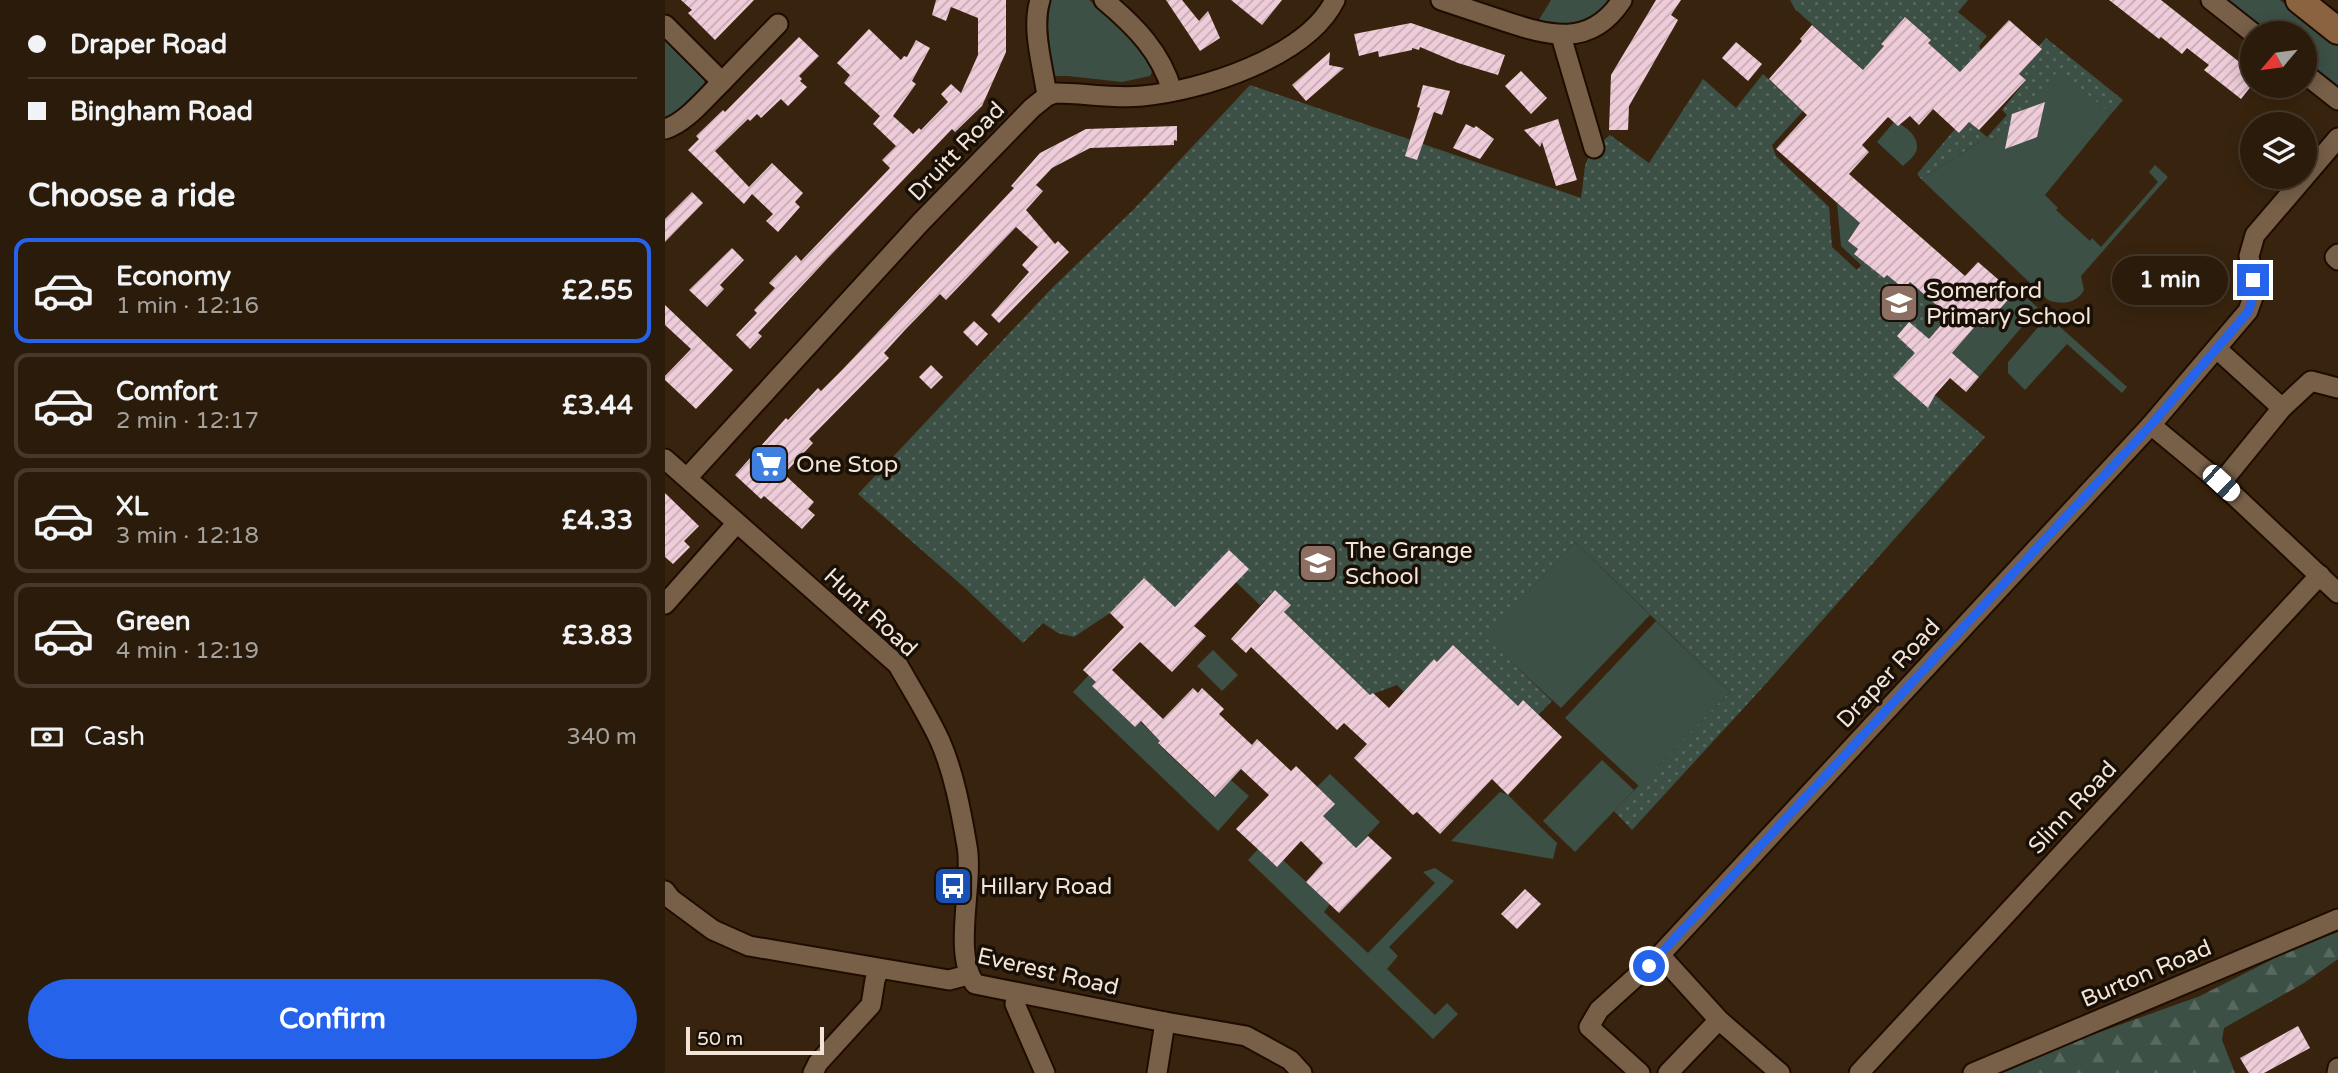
<!DOCTYPE html>
<meta charset="utf-8">
<style>
body{margin:0;font-family:"Varela Round",sans-serif;background:#322413;color:#f1f3f6;height:100vh;display:flex;flex-direction:column;font-size:26px;white-space:nowrap}
*{box-sizing:border-box;margin:0}
p{font-size:23px;color:#a5a19c}
.icon{flex:none;width:38px;height:38px;fill:none;stroke:currentColor;stroke-width:2;stroke-linecap:round;stroke-linejoin:round}
.map{position:relative;flex:1;overflow:hidden}
.details{display:flex;flex-direction:column;background:#2a1b0a;width:665px}
.details>*{flex:none}
.guide{display:grid;align-content:center;height:154px;padding:0 28px;background:#2a1b0a}
.needle{width:46px;rotate:241deg}
.tools{position:absolute;left:1575px;top:21px;display:grid;gap:14px}
.tools a{display:grid;place-items:center;width:77px;height:77px;border-radius:50%;background:#2a1b0a;box-shadow:0 4px 18px #0003,0 0 0 2px #46392b;font-size:35px}
.scale{position:absolute;left:21px;bottom:18px;width:138px;box-sizing:border-box;padding-left:7px;border:4px solid #f2e4d7;border-top:0;font-size:19px;line-height:24px;white-space:nowrap;color:#f2e4d7;-webkit-text-stroke:5px #180f06;paint-order:stroke}
.end{position:absolute;width:32px;height:32px;margin:-16px;border:9px solid #2563eb;background:#fff;box-shadow:0 0 0 4px #fff}
.from{border-radius:50%}
.bubble{position:absolute;height:49px;border-radius:24px;background:#2a1b0a;box-shadow:0 4px 18px #0003,0 0 0 2px #46392b;font-size:23px;font-weight:800;line-height:49px;text-align:center}
.car{position:absolute;width:21px;height:42px;margin:-21px -10px;border-radius:9px;box-shadow:0 0 5px 2px #0007;background:linear-gradient(#fff 24%,#345 0 40%,#fff 0 76%,#345 0 86%,#fff 0)}
.guide b{display:flex;align-items:center;gap:24px;height:66px;font-size:26px}
.guide b+b{border-top:2px solid #46392b}
.guide i{width:18px;height:18px;background:#f1f3f6}
ul{padding:0;list-style:none}
li{display:flex;align-items:center;gap:21px;height:105px;margin:0 14px 10px;padding:0 14px;border:4px solid #46392b;border-radius:14px}
li div{flex:1}
li b{display:block;font-size:26px}
li em{font-style:normal;font-weight:800}
li.current{border-color:#2563eb}
li>.icon{width:63px;height:63px;stroke-width:1.5}
h2{padding:0 28px;font-size:32px;line-height:84px}
.pay{display:flex;align-items:center;gap:18px;height:77px;padding:0 28px;font-size:26px}
.pay p{margin-inline-start:auto}
.action{display:flex;gap:14px;margin-top:auto;padding:14px 28px}
.action a{flex:1;height:80px;border-radius:42px;background:#2563eb;color:#fff;font-size:28px;font-weight:800;line-height:80px;text-align:center}
main{display:flex;flex:1;min-height:0}
.map>svg:first-child{display:block}
.grass{fill:#3c5046}
.forest{fill:url(#forest-firs)}
.park{fill:url(#park-dots)}
.building{fill:url(#building-hatch)}
.lines{fill:none;stroke-linecap:round;stroke-linejoin:round}
.minor-casing{stroke:#1f0c00;stroke-width:23}
.secondary-casing{stroke:#1f0c00;stroke-width:30}
.minor{stroke:#775f48;stroke-width:19}
.secondary{stroke:#8b6341;stroke-width:26}
.route{stroke:#2563eb;stroke-width:9}
.labels{text-anchor:middle;stroke-width:7;stroke-linejoin:round;paint-order:stroke}
.street-label{font-size:23px;fill:#f2e4d7;stroke:#180f06}
.poi-label{font-size:23px;fill:#f2e4d7;stroke:#180f06;text-anchor:start}
</style>
<main>
<section class="details">
<div class="guide">
<b><i class="from"></i>Draper Road</b>
<b><i></i>Bingham Road</b>
</div>
<h2>Choose a ride</h2>
<ul>
<li class="current"><svg class="icon" aria-label="car" viewBox="0 0 24 24"><path d="M5 17H2v-5l4-1 3-4h7l3 4 3 1v5h-3M9 17h6M6 11h13"/><circle cx="7" cy="17" r="2"/><circle cx="17" cy="17" r="2"/></svg><div><b>Economy</b><p>1 min · 12:16</p></div><em>£2.55</em></li>
<li><svg class="icon" aria-label="car" viewBox="0 0 24 24"><path d="M5 17H2v-5l4-1 3-4h7l3 4 3 1v5h-3M9 17h6M6 11h13"/><circle cx="7" cy="17" r="2"/><circle cx="17" cy="17" r="2"/></svg><div><b>Comfort</b><p>2 min · 12:17</p></div><em>£3.44</em></li>
<li><svg class="icon" aria-label="car" viewBox="0 0 24 24"><path d="M5 17H2v-5l4-1 3-4h7l3 4 3 1v5h-3M9 17h6M6 11h13"/><circle cx="7" cy="17" r="2"/><circle cx="17" cy="17" r="2"/></svg><div><b>XL</b><p>3 min · 12:18</p></div><em>£4.33</em></li>
<li><svg class="icon" aria-label="car" viewBox="0 0 24 24"><path d="M5 17H2v-5l4-1 3-4h7l3 4 3 1v5h-3M9 17h6M6 11h13"/><circle cx="7" cy="17" r="2"/><circle cx="17" cy="17" r="2"/></svg><div><b>Green</b><p>4 min · 12:19</p></div><em>£3.83</em></li>
</ul>
<div class="pay"><svg class="icon" aria-label="cash" viewBox="0 0 24 24"><path d="M3 7h18v10H3z"/><circle cx="12" cy="12" r="2"/></svg>Cash<p>340 m</p></div>
<div class="action"><a>Confirm</a></div>
</section>
<div class="map">
<svg width="1673" height="1073" viewBox="0 0 1673 1073">
<defs>
<pattern id="forest-firs" width="22" height="20" patternUnits="userSpaceOnUse" patternTransform="scale(1.75)"><rect width="22" height="20" fill="#3c5046"/><path d="M5 1l3.5 6h-7zM16 11l3.5 6h-7z" fill="#596960"/></pattern>
<pattern id="park-dots" width="8" height="8" patternUnits="userSpaceOnUse" patternTransform="scale(1.75)"><rect width="8" height="8" fill="#3c5046"/><path d="M2 2h.1M6 6h.1" fill="none" stroke="#596960" stroke-width="1.8" stroke-linecap="round"/></pattern>
<pattern id="building-hatch" width="6" height="6" patternUnits="userSpaceOnUse" patternTransform="scale(1.75)"><rect width="6" height="6" fill="#eeccd9"/><path d="M-1 1l2-2M0 6l6-6M5 7l2-2" fill="none" stroke="#c5aab3"/></pattern>
</defs>
<rect width="100%" height="100%" fill="#38240e"/>
<g class="grass">
<path d="M385 0H424C446 18 481 43 487 72L485 76 457 82 403 76H388L383 28Z"/>
<path d="M886 0H948C917 27 912 27 872 23Z"/>
<polygon points="1558,0 1615,0 1673,45 1673,89 1640,64 1640,33 1600,33"/>
<polygon points="0,36 40,77 39,87 7,119 0,119"/>
<path d="M1394 69 1446 114 1380 195 1393 208 1391 210 1425 241 1427 238 1436 247 1493 182 1484 172 1490 165 1503 177 1416 276 1419 290C1411 304 1397 305 1383 300L1256 179 1322 137 1327 141Z"/>
<path d="M1229 122C1239 124 1253 136 1252 147 1252 155 1243 161 1238 166L1212 142Z"/>
<polygon points="1172,203 1195,223 1184,241 1193,249 1189,254 1199,262 1196,265 1176,246"/>
<polygon points="1355,291 1373,308 1314,377 1287,353 1313,323 1319,327 1349,293"/>
<polygon points="1383,321 1393,325 1462,387 1457,393 1402,344 1360,390 1343,373 1343,362 1375,325"/>
<polygon points="910,542 985,615 896,708 820,638"/>
<polygon points="991,621 1065,692 974,786 900,718"/>
<polygon points="548,650 573,675 557,691 532,666"/>
<polygon points="424,675 496,741 493,744 549,797 566,780 584,796 553,831 408,692"/>
<polygon points="937,760 969,790 910,852 878,821"/>
<polygon points="665,774 715,822 691,848 658,816 669,804 652,787"/>
<polygon points="835,792 843,795 892,843 888,859 786,841"/>
<polygon points="593,849 611,866 618,860 665,904 659,912 703,953 770,883 758,872 770,868 789,881 724,947 733,956 722,969 770,1015 782,1003 793,1014 768,1039 583,860"/>
</g>
<polygon class="forest" points="1673,932 1673,959 1639,983 1559,1028 1557,1040 1570,1073 1332,1073 1396,1046 1535,996 1632,947"/>
<g class="park">
<polygon points="1125,0 1303,0 1293,12 1322,36 1314,46 1316,50 1305,62 1301,89 1240,17 1216,43 1219,46 1198,70 1130,9"/>
<polygon points="1381,38 1458,100 1446,114 1394,70 1327,141 1322,137 1256,179 1252,174 1290,129 1294,133 1304,122 1322,137 1342,115 1337,110 1361,80 1354,74 1367,60 1364,57"/>
<path d="M1098 74 1138 111 1107 145 1111 156 1164 207 1167 247 1192 270 1199 262 1219 278 1222 275 1238 289 1245 282 1284 316 1254 351 1256 372 1243 361 1228 377 1262 407 1270 395 1320 437 1097 688 967 830 949 811 1065 692 910 542 821 638 887 701 873 715 858 700 828 732 835 689 788 645 772 662 769 659 739 692 732 685 705 695 619 612 626 605 610 590 595 605 571 582 583 569 564 550 510 607 479 578 445 613 409 637 393 633 378 623 358 643 301 589 193 494 386 289 469 209 585 85 916 198C922 163 914 160 945 135L984 163 1038 79 1071 108Z"/>
</g>
<g class="building">
<polygon points="16,0 89,0 50,40 23,13 27,10"/>
<polygon points="271,0 341,0 341,52 317,106 290,132 287,129 163,258 93,333 97,336 85,349 71,335 92,313 89,310 110,288 104,283 131,255 136,261 225,168 217,160 231,146 208,124 215,116 179,83 185,75 172,63 204,29 236,60 239,56 242,57 251,40 265,48 247,81 251,84 228,116 248,134 254,128 256,130 283,102 276,94 286,84 296,93 313,55 313,18 286,7 281,21 267,15"/>
<polygon points="501,0 517,0 534,21 543,11 555,38 535,51"/>
<polygon points="566,0 617,0 597,25"/>
<polygon points="991,0 1016,0 1006,15 1013,20 964,106 963,130 944,130 946,75"/>
<polygon points="1444,0 1496,0 1587,72 1587,85 1576,99 1539,70 1544,65 1522,48 1517,54 1496,37 1494,39"/>
<polygon points="1240,17 1266,40 1263,43 1295,72 1344,20 1377,49 1354,74 1361,80 1314,130 1304,122 1294,133 1268,109 1254,125 1245,116 1233,126 1223,117 1197,145 1204,152 1184,174 1300,276 1313,262 1349,293 1318,328 1313,323 1287,353 1314,377 1301,392 1285,378 1270,395 1263,408 1228,377 1250,353 1232,336 1244,322 1264,339 1284,316 1245,282 1239,289 1222,275 1219,278 1189,254 1193,249 1183,241 1195,223 1111,149 1142,115 1104,79 1137,41 1135,39 1147,25 1198,70 1219,46 1216,44"/>
<polygon points="746,23 840,55 833,75 793,63 755,47 754,50 747,48 747,50 714,57 713,51 694,56 689,34"/>
<polygon points="134,37 154,56 134,76 137,79 135,81 142,87 123,106 116,99 96,118 92,114 85,121 83,119 50,151 84,187 107,163 138,193 130,202 135,207 113,232 101,221 108,214 87,194 79,204 23,150 34,139 31,136 58,110 60,112"/>
<polygon points="1071,42 1097,64 1083,81 1057,58"/>
<polygon points="665,52 664,65 679,68 641,101 627,85"/>
<polygon points="856,71 882,98 866,114 840,86"/>
<polygon points="758,85 785,91 777,115 769,112 752,160 740,156 755,108 752,107"/>
<polygon points="1380,102 1372,137 1340,149 1347,114"/>
<polygon points="893,119 912,180 891,186 877,142 875,147 859,130"/>
<polygon points="801,124 809,128 811,126 829,139 815,159 788,148"/>
<polygon points="512,126 512,141 509,140 509,145 425,148 387,168 371,185 378,191 361,210 390,244 393,241 404,252 334,323 326,315 364,272 357,265 373,247 351,227 281,300 275,294 240,330 219,353 224,358 144,439 148,443 119,474 149,502 143,509 150,515 137,529 99,496 96,499 70,475 121,418 123,420 153,388 156,391 178,369 349,188 346,186 375,153 421,129"/>
<polygon points="27,192 38,203 0,242 0,219"/>
<polygon points="67,248 79,260 55,285 59,289 42,307 24,290"/>
<polygon points="0,305 68,370 31,409 0,380 0,376 26,349 0,325"/>
<polygon points="309,321 323,334 312,346 298,332"/>
<polygon points="266,365 278,377 266,389 254,377"/>
<polygon points="0,493 34,526 19,541 25,547 8,564 0,557"/>
<polygon points="564,550 584,569 529,626 541,636 507,672 475,642 447,670 498,719 528,688 533,693 537,688 559,709 554,714 587,745 592,739 626,771 631,766 670,804 658,816 691,848 703,836 727,858 674,913 641,882 658,863 636,841 612,867 571,829 604,795 576,769 550,797 493,743 495,741 476,721 470,727 427,686 431,682 418,670 459,627 445,613 479,578 510,607"/>
<polygon points="610,590 626,605 619,612 705,695 708,693 724,708 769,659 772,662 788,645 853,706 858,700 897,737 843,795 827,779 775,834 752,812 748,815 689,758 702,744 679,723 672,730 586,647 581,653 566,639"/>
<polygon points="860,889 876,904 852,929 836,914"/>
<polygon points="1633,1026 1645,1048 1599,1073 1584,1073 1575,1058"/>
</g>
<g class="lines">
<g class="minor-casing">
<g id="minor">
<path d="M375 0C366 29 378 66 382 96"/>
<path d="M439 0C470 26 496 52 507 91"/>
<path d="M776 0C797 7 818 14 839 21 884 36 926 48 957 0"/>
<polyline points="1546,0 1588,33"/>
<path d="M0 25 57 82C41 97 21 123 0 129"/>
<polyline points="896,36 929,148"/>
<polyline points="1640,74 1673,100"/>
<polyline points="57,82 113,24"/>
<polyline points="1673,138 1590,235 1584,256 1588,280 1588,297 1583,311 1486,425 1556,483 1673,593"/>
<polyline points="1673,254 1670,257 1673,260"/>
<polyline points="1552,349 1617,408 1556,483"/>
<polyline points="1617,408 1646,381 1673,388"/>
<path d="M0 459 233 665C247 690 263 715 275 741 289 773 296 811 302 846 309 884 287 953 310 984L500 1022 581 1036 625 1060 637 1073"/>
<path d="M22 478 256 222 367 108 382 96 390 93C420 93 448 99 477 96 536 91 642 57 670 0"/>
<polyline points="0,604 71,524"/>
<polyline points="0,891 6,899 48,930 84,946 284,980 303,975"/>
<polyline points="995,955 1054,1020 1115,1073"/>
<polyline points="352,993 350,1004 380,1073"/>
<polyline points="148,1073 153,1063 206,1005 210,980 214,969"/>
<polyline points="492,1073 500,1022"/>
<polyline points="975,1073 924,1027 934,1010 995,955 1486,425"/>
<polyline points="1003,1073 1054,1020"/>
<polyline points="1194,1073 1655,575"/>
<polyline points="1308,1073 1673,919"/>
<polyline points="1672,1073 1673,1068"/>
</g>
</g>
<g class="secondary-casing">
<polyline id="secondary" points="1634,0 1673,31"/>
</g>
<use href="#minor" class="minor"/>
<use href="#secondary" class="secondary"/>
</g>
<g class="lines">
<polyline class="route" points="984,966 1486,425 1583,312 1588,297 1588,280"/>
</g>
<defs>
<g id="school-square" transform="scale(2.0125)"><rect x="-9" y="-9" width="18" height="18" rx="4" fill="#8d6e63" stroke="#180f06"/><path d="M0-5L7-2L0 1L-7-2ZM-4 1L0 2.5L4 1V4Q0 6-4 4Z" fill="#fff"/></g>
<g id="supermarket-square" transform="scale(2.0125)"><rect x="-9" y="-9" width="18" height="18" rx="4" fill="#3f7fe0" stroke="#180f06"/><path d="M-6-5.5h2.5l.6 2H6L4.5 2H-2.5L-4.4-4H-6ZM-1.5 3.2a1.3 1.3 0 1 0 .1 0ZM3 3.2a1.3 1.3 0 1 0 .1 0Z" fill="#fff"/></g>
<g id="bus-square" transform="scale(2.0125)"><rect x="-9" y="-9" width="18" height="18" rx="4" fill="#1a4fb4" stroke="#180f06"/><path d="M-5-6H5V4H4V6H2V4H-2V6H-4V4H-5ZM-3.5-4V0h7V-4ZM-3.5 1.2v1.5H-2V1.2ZM2 1.2v1.5H3.5V1.2Z" fill="#fff"/></g>
</defs>
<g fill-rule="evenodd">
<use href="#school-square" x="1234" y="303"/>
<use href="#supermarket-square" x="104" y="464"/>
<use href="#school-square" x="653" y="563"/>
<use href="#bus-square" x="288" y="886"/>
</g>
<g class="labels">
<g class="street-label">
<text transform="translate(291 151) rotate(-46)" y="8">Druitt Road</text>
<text transform="translate(206 612) rotate(43)" y="8">Hunt Road</text>
<text transform="translate(1223 673) rotate(-47)" y="8">Draper Road</text>
<text transform="translate(1407 807) rotate(-47)" y="8">Slinn Road</text>
<text transform="translate(383 971) rotate(13)" y="8">Everest Road</text>
<text transform="translate(1481 973) rotate(-23)" y="8">Burton Road</text>
</g>
<g class="poi-label">
<text x="1261" y="298">Somerford<tspan x="1261" dy="26">Primary School</tspan></text>
<text x="131" y="472">One Stop</text>
<text x="680" y="558">The Grange<tspan x="680" dy="26">School</tspan></text>
<text x="315" y="894">Hillary Road</text>
</g>
</g>
</svg>
<div class="tools">
<a><svg class="needle" viewBox="-14 -14 28 28"><path d="M0-13l5 13h-10z" fill="#e53935"/><path d="M0 13l5-13h-10z" fill="#a5a19c"/></svg></a>
<a><svg class="icon" aria-label="layers" viewBox="0 0 24 24"><path d="M12 4l9 5-9 5-9-5zM3 14l9 5 9-5"/></svg></a>
</div>
<div class="scale">50 m</div>
<i class="end from" style="left:984px;top:966px"></i>
<i class="end" style="left:1588px;top:280px"></i>
<div class="bubble" style="left:1447px;top:256px;width:116px">1 min</div>
<i class="car" style="left:1556px;top:483px;rotate:133deg"></i>
</div>
</main>
